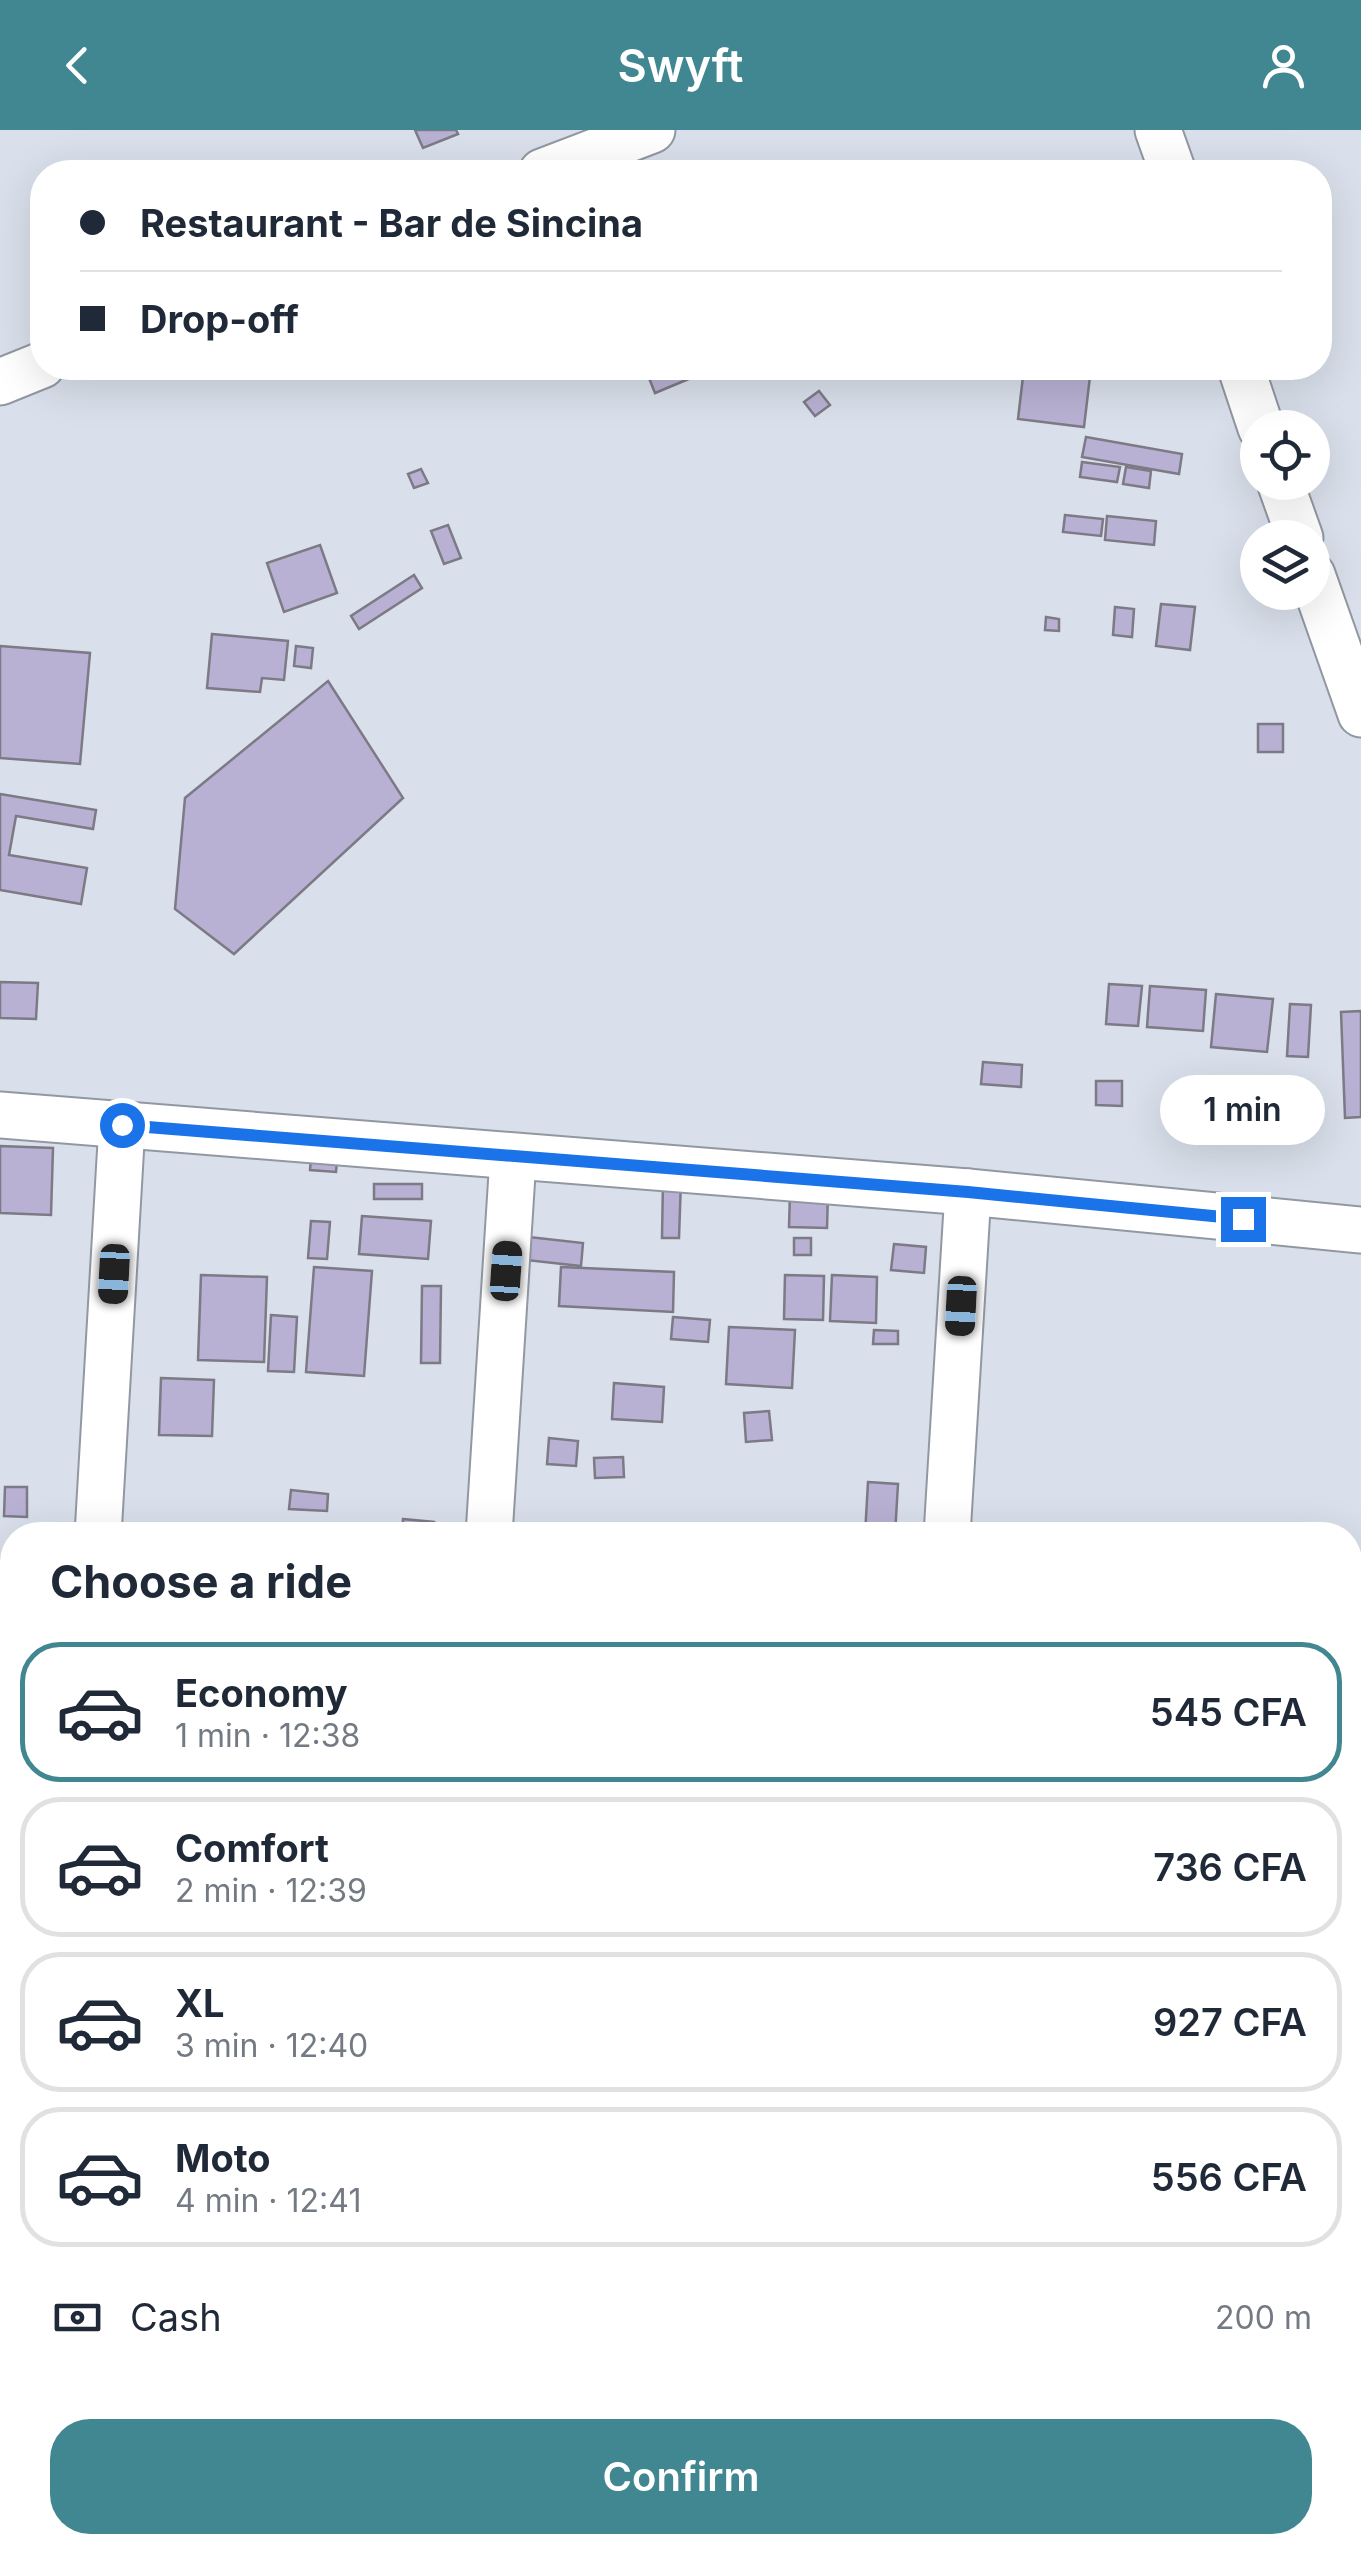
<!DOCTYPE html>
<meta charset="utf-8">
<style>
body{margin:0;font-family:Inter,sans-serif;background:#f6f6f7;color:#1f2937;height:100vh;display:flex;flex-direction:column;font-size:38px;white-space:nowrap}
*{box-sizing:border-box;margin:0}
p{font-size:32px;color:#747a83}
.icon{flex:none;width:55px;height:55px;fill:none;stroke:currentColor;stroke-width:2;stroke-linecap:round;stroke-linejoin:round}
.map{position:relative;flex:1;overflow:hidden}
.panel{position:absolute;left:0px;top:1392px;width:1362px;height:1032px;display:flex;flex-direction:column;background:#fff;border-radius:40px 40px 0 0;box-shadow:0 10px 40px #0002}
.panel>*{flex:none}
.hud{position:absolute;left:30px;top:30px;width:1302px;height:220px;border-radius:40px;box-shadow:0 10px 40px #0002;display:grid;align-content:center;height:220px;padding:0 50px;background:#fff}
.buttons{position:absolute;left:1240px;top:280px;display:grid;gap:20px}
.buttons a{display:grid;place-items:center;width:90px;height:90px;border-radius:50%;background:#fff;box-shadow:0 10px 40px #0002;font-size:50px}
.end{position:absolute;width:45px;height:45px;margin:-22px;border:12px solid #1a73e8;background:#fff;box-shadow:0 0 0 5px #fff}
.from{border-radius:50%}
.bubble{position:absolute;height:70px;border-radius:35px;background:#fff;box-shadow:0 10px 40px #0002;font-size:32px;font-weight:600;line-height:70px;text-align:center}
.car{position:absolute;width:30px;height:60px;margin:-30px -15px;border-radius:12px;box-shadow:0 0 8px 2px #0007;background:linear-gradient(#222 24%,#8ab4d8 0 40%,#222 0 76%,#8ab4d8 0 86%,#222 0)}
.hud b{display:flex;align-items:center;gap:35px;height:95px;font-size:38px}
.hud b+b{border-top:2px solid #e0e1e3}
.hud i{width:25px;height:25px;background:#1f2937}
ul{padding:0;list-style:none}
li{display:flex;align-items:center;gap:30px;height:140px;margin:0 20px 15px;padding:0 30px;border:5px solid #e0e1e3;border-radius:40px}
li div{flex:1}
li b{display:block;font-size:38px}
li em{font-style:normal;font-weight:600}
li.on{border-color:#418791}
li>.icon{width:90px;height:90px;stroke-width:1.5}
h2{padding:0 50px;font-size:45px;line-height:120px}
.pay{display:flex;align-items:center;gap:25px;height:110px;padding:0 50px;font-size:38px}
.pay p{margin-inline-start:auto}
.action{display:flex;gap:20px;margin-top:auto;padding:20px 50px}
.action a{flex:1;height:115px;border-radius:40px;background:#418791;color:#fff;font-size:40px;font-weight:600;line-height:115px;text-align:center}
header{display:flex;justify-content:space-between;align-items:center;height:130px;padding:0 50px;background:#418791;color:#fff;font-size:45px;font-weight:600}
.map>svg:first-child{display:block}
.building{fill:#b9b1d3;stroke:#7c7a85;stroke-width:2.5}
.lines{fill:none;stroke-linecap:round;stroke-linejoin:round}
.minor-casing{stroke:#9298a2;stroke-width:49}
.minor{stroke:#fff;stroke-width:45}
.route{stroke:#1a73e8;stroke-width:12}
</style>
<header><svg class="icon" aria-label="back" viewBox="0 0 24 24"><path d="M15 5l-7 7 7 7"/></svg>Swyft<svg class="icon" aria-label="person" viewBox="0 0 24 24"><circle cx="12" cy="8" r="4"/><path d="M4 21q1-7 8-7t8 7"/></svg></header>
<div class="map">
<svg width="1361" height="2424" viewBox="0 0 1361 2424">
<rect width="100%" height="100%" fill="#d9e0eb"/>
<g class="building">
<polygon points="415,0 456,0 458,4 423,18"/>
<polygon points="645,238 715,238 655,263"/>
<polygon points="1024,238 1091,238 1084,297 1018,289"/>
<polygon points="819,261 830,275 815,286 804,272"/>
<polygon points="1086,307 1182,324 1179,344 1082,327"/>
<polygon points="1082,332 1120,337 1117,352 1080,347"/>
<polygon points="1126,337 1151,341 1149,358 1123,354"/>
<polygon points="421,339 428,353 414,358 408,344"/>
<polygon points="1065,385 1103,389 1101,406 1063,402"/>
<polygon points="1107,386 1156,391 1154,415 1105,410"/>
<polygon points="448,395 461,428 444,434 431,401"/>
<polygon points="320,415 337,463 284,482 267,433"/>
<polygon points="414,445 422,458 359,499 351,486"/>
<polygon points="1161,474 1195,477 1190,520 1156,516"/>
<polygon points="1115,477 1134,479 1132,507 1113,505"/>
<polygon points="1046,487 1059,489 1059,501 1045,500"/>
<polygon points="212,504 288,511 284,550 262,548 260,562 207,558"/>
<polygon points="0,516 90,523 80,634 0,628"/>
<polygon points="296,516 313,518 311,538 294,536"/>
<polygon points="328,551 403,668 234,824 175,779 185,668"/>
<rect x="1258" y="594" width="25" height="28"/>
<polygon points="0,664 96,680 93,699 16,686 9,725 87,738 81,774 0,760"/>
<polygon points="0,852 38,853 36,889 0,888"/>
<polygon points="1109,854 1142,856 1138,896 1106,894"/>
<polygon points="1150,856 1206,860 1203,901 1147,897"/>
<polygon points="1216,864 1273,869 1267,922 1211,917"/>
<polygon points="1290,874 1311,875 1308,927 1287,926"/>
<polygon points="1361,881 1361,987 1345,988 1341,882"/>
<polygon points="983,932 1022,935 1021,957 981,954"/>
<polygon points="1096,951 1122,951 1122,976 1096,975"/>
<polygon points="0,1016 53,1018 51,1085 0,1083"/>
<polygon points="312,1017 338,1020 336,1042 310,1040"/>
<polygon points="663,1050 681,1050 679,1108 662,1108"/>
<rect x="374" y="1054" width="48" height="15"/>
<polygon points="790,1062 828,1063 827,1098 789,1097"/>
<polygon points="362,1086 431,1091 428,1129 359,1124"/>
<polygon points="311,1091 330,1092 327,1129 308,1128"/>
<polygon points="520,1106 583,1113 581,1136 517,1129"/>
<rect x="794" y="1108" width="17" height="17"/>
<polygon points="894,1114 926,1117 924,1143 891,1140"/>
<polygon points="314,1137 372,1141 364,1246 306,1242"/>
<polygon points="561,1137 674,1142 673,1182 559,1176"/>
<polygon points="201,1145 267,1147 264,1232 198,1230"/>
<polygon points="785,1145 824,1146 823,1190 784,1189"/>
<polygon points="832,1145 877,1147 876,1193 830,1191"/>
<polygon points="422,1156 441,1156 440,1233 421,1233"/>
<polygon points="271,1185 297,1187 294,1242 268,1241"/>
<polygon points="673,1187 710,1190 708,1212 671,1209"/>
<polygon points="729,1197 795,1200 792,1258 726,1254"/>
<polygon points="874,1200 898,1201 898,1214 873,1214"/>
<polygon points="161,1248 214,1250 212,1306 159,1305"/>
<polygon points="614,1253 664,1257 662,1292 612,1289"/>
<polygon points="769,1281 772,1310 746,1312 744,1283"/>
<polygon points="549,1308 578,1311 576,1336 547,1334"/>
<polygon points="623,1327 624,1347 595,1348 594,1328"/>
<polygon points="868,1352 898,1354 895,1405 865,1405"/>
<polygon points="5,1357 27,1357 27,1387 4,1386"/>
<polygon points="291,1360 328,1364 327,1381 289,1379"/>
<polygon points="403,1389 434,1392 434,1405 402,1405"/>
<polygon points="299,1396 370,1399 369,1405 298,1405"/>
<rect x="238" y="2412" width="70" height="12"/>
<polygon points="662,2412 725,2412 725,2423 662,2421"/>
<rect x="792" y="2412" width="24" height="10"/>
<polygon points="489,2417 548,2420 548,2424 489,2424"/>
</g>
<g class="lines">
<g class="minor-casing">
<g id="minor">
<polyline points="1158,0 1173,42"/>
<polyline points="542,42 652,0"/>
<polyline points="1241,238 1261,298"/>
<polyline points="0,252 42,235"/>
<polyline points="1280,352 1300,408"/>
<polyline points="1312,445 1361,584"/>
<polyline points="0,985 968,1062 1361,1100"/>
<polyline points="98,1405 122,995"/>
<polyline points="489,1405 513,1028"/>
<polyline points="947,1405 968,1062"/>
<polyline points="0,1507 12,1507"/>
<polyline points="0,1962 12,1963"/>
<polyline points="37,2424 38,2412"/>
<polyline points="423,2424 424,2412"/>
<polyline points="887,2424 887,2412"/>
</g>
</g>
<use href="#minor" class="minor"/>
</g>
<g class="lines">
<polyline class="route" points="122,995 968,1062 1243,1089"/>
</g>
</svg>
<div class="buttons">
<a><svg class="icon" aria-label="locate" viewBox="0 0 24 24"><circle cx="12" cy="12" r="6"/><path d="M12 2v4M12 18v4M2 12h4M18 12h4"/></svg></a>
<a><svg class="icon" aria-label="layers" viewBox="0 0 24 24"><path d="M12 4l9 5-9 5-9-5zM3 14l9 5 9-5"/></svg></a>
</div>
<i class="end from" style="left:122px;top:995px"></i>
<i class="end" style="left:1243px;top:1089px"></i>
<div class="bubble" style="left:1160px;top:945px;width:165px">1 min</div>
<i class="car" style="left:506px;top:1141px;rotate:4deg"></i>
<i class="car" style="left:114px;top:1144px;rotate:183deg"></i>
<i class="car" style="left:961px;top:1176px;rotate:183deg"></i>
<div class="hud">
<b><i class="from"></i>Restaurant - Bar de Sincina</b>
<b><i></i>Drop-off</b>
</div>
<section class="panel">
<h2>Choose a ride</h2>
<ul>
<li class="on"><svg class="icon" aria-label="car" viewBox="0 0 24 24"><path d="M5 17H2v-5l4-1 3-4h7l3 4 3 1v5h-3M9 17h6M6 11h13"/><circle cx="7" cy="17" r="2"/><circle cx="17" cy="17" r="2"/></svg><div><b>Economy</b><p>1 min · 12:38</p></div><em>545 CFA</em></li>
<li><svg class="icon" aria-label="car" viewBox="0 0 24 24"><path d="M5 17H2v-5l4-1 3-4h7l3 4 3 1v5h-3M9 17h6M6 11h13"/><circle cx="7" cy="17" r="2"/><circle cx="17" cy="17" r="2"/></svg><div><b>Comfort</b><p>2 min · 12:39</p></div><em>736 CFA</em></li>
<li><svg class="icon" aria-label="car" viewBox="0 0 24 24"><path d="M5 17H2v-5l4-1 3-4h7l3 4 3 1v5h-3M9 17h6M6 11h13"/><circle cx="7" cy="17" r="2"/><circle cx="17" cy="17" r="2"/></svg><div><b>XL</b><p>3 min · 12:40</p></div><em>927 CFA</em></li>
<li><svg class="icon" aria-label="car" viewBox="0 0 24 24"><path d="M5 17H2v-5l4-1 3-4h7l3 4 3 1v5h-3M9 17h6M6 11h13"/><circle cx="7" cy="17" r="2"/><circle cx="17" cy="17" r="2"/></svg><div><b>Moto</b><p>4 min · 12:41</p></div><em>556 CFA</em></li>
</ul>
<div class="pay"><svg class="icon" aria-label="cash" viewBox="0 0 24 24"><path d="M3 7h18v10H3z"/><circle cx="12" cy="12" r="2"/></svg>Cash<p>200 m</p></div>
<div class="action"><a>Confirm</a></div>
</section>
</div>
